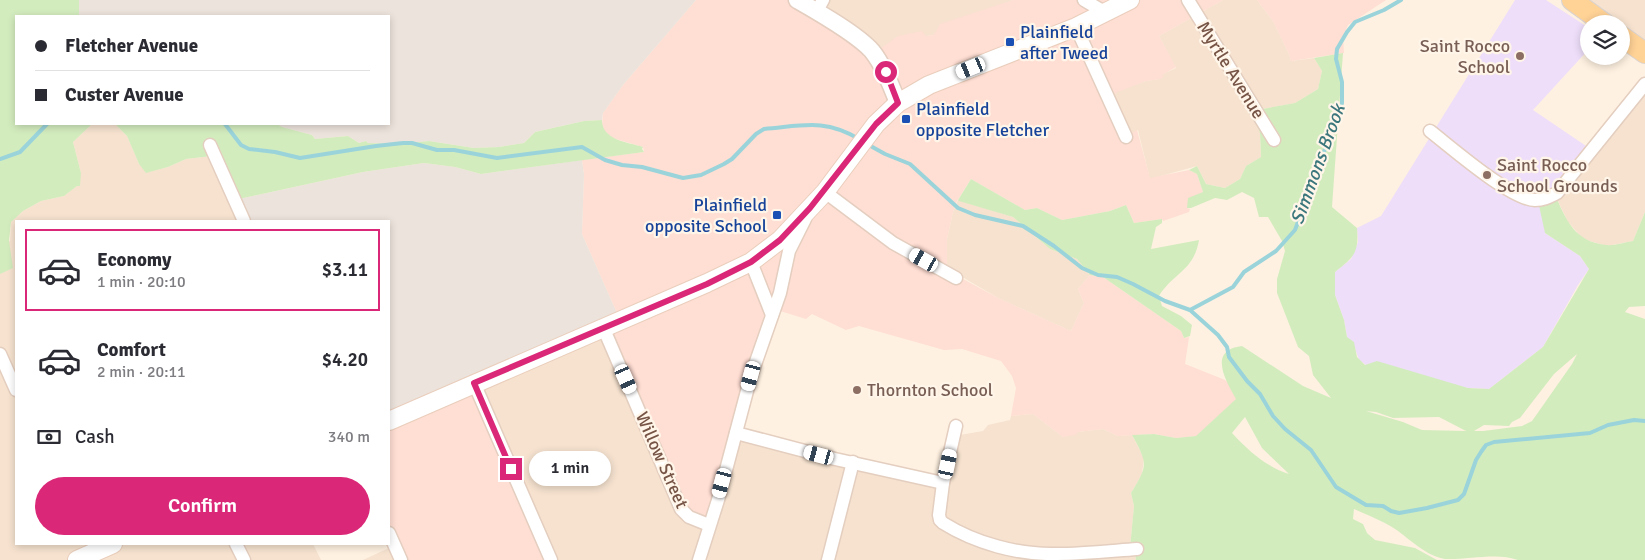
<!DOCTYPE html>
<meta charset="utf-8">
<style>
body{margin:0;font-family:Signika,sans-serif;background:#f7f7f7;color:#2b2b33;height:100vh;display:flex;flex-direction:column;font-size:19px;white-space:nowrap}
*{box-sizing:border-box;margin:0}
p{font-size:16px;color:#7c7c81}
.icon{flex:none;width:28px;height:28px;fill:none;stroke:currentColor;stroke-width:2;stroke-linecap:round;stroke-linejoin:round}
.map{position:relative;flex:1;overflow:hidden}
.drawer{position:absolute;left:15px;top:220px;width:375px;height:325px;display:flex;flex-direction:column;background:#fff;border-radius:0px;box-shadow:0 2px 8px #0003}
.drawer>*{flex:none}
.guide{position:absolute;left:15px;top:15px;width:375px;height:110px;border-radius:0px;box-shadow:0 2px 8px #0003;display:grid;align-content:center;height:110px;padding:0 20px;background:#fff}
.tools{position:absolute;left:1580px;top:15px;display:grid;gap:10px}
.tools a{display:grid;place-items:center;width:50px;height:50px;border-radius:50%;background:#fff;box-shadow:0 2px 8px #0003;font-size:25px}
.end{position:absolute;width:22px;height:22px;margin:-11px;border:6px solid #db2777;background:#fff;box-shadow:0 0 0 2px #fff}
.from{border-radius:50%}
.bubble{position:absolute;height:35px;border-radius:18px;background:#fff;box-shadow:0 2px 8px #0003;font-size:16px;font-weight:600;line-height:35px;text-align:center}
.car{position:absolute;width:15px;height:30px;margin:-15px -8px;border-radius:6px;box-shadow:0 0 4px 1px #0007;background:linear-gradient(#fff 24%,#345 0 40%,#fff 0 76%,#345 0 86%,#fff 0)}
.guide b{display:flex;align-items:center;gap:18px;height:48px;font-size:19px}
.guide b+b{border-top:1px solid #e1e1e2}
.guide i{width:12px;height:12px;background:#2b2b33}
ul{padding:9px 0 0;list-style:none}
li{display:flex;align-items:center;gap:15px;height:82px;margin:0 10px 8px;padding:0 10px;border:2px solid transparent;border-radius:0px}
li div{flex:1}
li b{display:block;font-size:19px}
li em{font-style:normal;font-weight:600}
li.on{border-color:#db2777}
li>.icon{width:45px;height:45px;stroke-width:1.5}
.pay{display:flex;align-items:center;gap:12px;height:55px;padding:0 20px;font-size:19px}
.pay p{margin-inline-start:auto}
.primary-button{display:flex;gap:10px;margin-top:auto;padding:10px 20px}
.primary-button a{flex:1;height:58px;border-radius:30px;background:#db2777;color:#fff;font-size:20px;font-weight:600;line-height:58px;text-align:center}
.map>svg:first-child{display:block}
.residential{fill:#f6e2cf}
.commercial{fill:#ffded3}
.industrial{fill:#ece3dc}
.education{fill:#eedefa}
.green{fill:#d3ecbe;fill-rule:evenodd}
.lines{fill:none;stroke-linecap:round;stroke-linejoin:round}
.stream{stroke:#9ad4da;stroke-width:4}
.minor-casing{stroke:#e4cebf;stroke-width:15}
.tertiary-casing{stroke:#e4cebf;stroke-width:19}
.secondary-casing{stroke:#eacebc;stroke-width:20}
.primary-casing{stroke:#dbd3cf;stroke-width:22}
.minor{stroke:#fff;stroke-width:12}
.tertiary{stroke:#fff;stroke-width:16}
.secondary{stroke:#fff;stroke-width:18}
.primary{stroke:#ffd296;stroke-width:20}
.route{stroke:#db2777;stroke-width:6}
.transit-dot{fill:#1a4fb4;stroke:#fff5e8;stroke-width:2}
.education-dot{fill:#8d6e63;stroke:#fff5e8;stroke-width:2}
.labels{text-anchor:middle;stroke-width:4.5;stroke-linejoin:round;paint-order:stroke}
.transit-label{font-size:18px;fill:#164399;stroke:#fff5e8;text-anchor:start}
.education-label{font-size:18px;fill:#785e54;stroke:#fff5e8;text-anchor:start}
.street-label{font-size:18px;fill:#765446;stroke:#fff5e8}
.water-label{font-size:19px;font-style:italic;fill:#3a767c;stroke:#fff5e8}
</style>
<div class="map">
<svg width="1645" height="560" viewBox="0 0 1645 560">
<rect width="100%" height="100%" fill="#fef1e1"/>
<g class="residential">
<polygon points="795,0 1013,0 934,35 926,36 873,54"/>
<polygon points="1223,0 1257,0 1273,21 1289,54 1291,61 1314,58 1322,71 1318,89 1295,103 1252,111 1260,133 1261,157 1246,166 1240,179 1225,188 1206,184 1197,166 1150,179 1138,130 1126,137 1110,94 1146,81 1161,79 1161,75 1176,68 1159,36"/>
<polygon points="1570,0 1645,0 1645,55 1621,36 1621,24 1605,24"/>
<polygon points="1645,85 1645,212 1633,241 1607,246 1583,239 1568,222 1555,195"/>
<polygon points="99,124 115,124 127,136 139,164 149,172 168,167 186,159 212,156 243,221 16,221 16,544 313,544 321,560 0,560 0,242 10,241 11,222 23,211 41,201 64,196 77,186 81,173 73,142 91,125"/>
<polygon points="958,200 1013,217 1050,249 1077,259 1090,275 1078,289 1084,303 1071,331 998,298 947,268 947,239 953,212"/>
<polygon points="596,332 734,437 937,483 954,436 983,431 988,425 1010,420 1011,416 1033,414 1063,437 1078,432 1103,429 1118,436 1132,435 1144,458 1142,474 1131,493 1134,506 1130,548 1135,553 1136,560 551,560 476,384"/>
<polygon points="393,546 400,560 363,560"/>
</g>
<g class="commercial">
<polygon points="696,0 795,0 873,54 898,36 922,31 926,36 934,35 940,24 1013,0 1223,0 1159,36 1176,67 1162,75 1164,76 1161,79 1146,81 1110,95 1126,136 1137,130 1150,178 1189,170 1197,174 1203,192 1187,208 1190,209 1189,212 1163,221 1162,219 1134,223 1126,205 1110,211 1062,220 1037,208 1025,210 971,179 957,201 953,212 947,239 947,268 954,274 998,298 1071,331 1084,303 1078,289 1090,275 1103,277 1181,331 1184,338 1189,337 1185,364 1225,380 1242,395 1197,436 1176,438 1154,434 1118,436 1103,429 1078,432 1075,435 1063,437 1033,414 1011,416 1016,388 1012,376 1001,361 962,349 944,350 859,326 846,330 812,314 806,319 777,310 711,522 690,520 604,334 620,320 582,234 584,174 582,160 644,152 643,147 609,137 602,127 603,113 623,85"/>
<polygon points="1257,0 1386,0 1348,25 1343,37 1344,53 1291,61 1289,54 1273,21"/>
<polygon points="475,386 551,560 400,560 389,535 389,421"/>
</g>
<g class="industrial">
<polygon points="58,0 696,0 623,85 603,113 602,120 584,121 535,132 524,143 499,147 474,148 429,141 400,144 368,143 366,141 359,143 348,136 315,139 312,135 282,127 277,124 389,124 389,16 60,16"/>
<polygon points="582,160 584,174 582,234 620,320 389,421 389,221 243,221 234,200 363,172 424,163 455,167 481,174"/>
</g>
<polygon class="education" points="1515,0 1546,0 1589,28 1589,49 1533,110 1592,150 1545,199 1545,233 1580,256 1589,269 1578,285 1543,347 1489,389 1468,388 1366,365 1359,360 1355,348 1347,337 1344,320 1335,295 1335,272 1351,259 1358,242 1357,228 1381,216"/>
<g class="green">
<polygon points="0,0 79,0 79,16 16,16 16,124 99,124 91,125 73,142 81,173 80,186 77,186 64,196 41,201 23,211 11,222 9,241 13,268 0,274"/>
<path d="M1343 53 1332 207 1357 228C1359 253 1354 257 1335 272V295L1344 320 1347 337 1354 342 1357 357 1365 365 1377 361 1468 388 1489 389 1543 347 1589 269 1580 256 1545 233 1538 201 1555 195C1567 221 1574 241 1606 245 1614 246 1625 242 1633 241L1645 212V306L1629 307 1625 312 1645 319V560H1518C1497 552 1468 560 1445 559 1426 556 1411 540 1395 529 1383 521 1367 515 1354 509L1353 519 1363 524 1367 533 1375 540 1415 548 1437 560H1136L1135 553 1130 548 1134 506 1131 493C1148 465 1148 464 1132 435L1154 434 1176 438 1196 436 1236 399C1226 381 1207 350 1242 346L1303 386 1331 398 1313 375 1309 356 1298 347 1277 293V279L1285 251 1282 241 1268 217H1259L1254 198 1242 192 1227 200 1215 198 1191 208H1187L1188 198 1203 192 1197 174 1189 170 1197 166 1206 184 1225 188 1240 179 1246 166 1261 157 1260 133 1251 111 1295 103 1318 89 1322 71 1314 58ZM1577 354 1572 364 1532 421 1522 426 1483 431H1474L1484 425 1509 426 1512 422 1520 418 1554 374ZM1366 411 1376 412 1393 418 1439 417 1466 431 1422 430 1403 422ZM1245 417 1262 448 1289 474C1265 466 1249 451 1232 433Z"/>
<path d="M602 120C602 140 627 142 643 147L642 149 644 152 481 174 455 167 424 163 363 172 234 200 212 156 186 159 168 167 146 173 139 164 127 136 115 124H277L282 127 312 135 315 139 348 136 359 143 366 141 368 143 400 144 429 141 474 148 499 147 524 143 535 132 584 121Z"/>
<path d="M971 179 1025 210 1037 208 1062 220 1110 211 1126 205 1134 223 1162 219V223L1156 227 1151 249 1199 240C1194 271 1173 273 1159 296L1162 306 1181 316 1192 325 1190 336 1184 338 1181 331 1103 277 1090 275 1077 259 1050 249 1013 217 959 201 958 200Z"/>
</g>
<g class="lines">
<g class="stream">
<path d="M225 124 241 145 249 149 275 152 300 158 376 146 403 143H412L437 150H454L497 158 582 147 605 160 622 165 642 167 683 178 701 175 724 164 732 159 756 134 764 129C802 126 824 118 859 139"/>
<polyline points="867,144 885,154 910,164 958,208 975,215 1023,226 1054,246 1082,268 1098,275 1117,277 1133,284 1165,301 1190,310 1218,335 1227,347 1229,357 1247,381 1260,394 1273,416 1285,429 1311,450 1336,487 1366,505 1383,506 1391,511 1399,513 1427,508 1458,500 1464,494 1476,460 1481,452 1486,445 1494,442 1590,433 1608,425 1634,420 1645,421"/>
<polyline points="0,159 20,152 47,124"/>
<polyline points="1190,310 1233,287 1244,272 1276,251 1295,230 1342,103 1342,82 1336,59 1337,49 1347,32 1355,22 1384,10 1401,0"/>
</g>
<g class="minor-casing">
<g id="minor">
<polyline points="1084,0 1106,13"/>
<polyline points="1188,0 1274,140"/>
<polyline points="817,11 823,0"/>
<polyline points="1076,27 1126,137"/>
<path d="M1430 131C1452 148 1510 199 1535 200 1544 200 1549 197 1557 193L1645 84"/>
<polyline points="210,145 244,221"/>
<polyline points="825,192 893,243 956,278"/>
<polyline points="751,262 772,315"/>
<polyline points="603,327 681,509 689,517 709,525"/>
<polyline points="0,354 16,390"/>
<polyline points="474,383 551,560"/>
<path d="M956 426 943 483 939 515 940 520 943 523C975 543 1018 555 1056 554 1083 554 1110 551 1137 549"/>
<polyline points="736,433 835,459 943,483"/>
<polyline points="389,533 401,560"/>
<polyline points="236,544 244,560"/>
<polyline points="699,560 718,500 751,376 780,293 789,251 805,219"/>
<polyline points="828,560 853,462"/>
</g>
</g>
<g class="tertiary-casing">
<path id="tertiary" d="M797 0C818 12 857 34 872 51 884 66 891 86 898 103"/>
</g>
<g class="secondary-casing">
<g id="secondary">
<polyline points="389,421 707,283 751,262 780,240 825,192 876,124 898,103 929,85 1076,27 1130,0"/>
<polyline points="77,560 113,544"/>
</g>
</g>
<g class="primary-casing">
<g id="primary">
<polyline points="1572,0 1605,24"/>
<polyline points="1621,36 1645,53"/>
</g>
</g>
<use href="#minor" class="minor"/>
<use href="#tertiary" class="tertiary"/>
<use href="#secondary" class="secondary"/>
<use href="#primary" class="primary"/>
</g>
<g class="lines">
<polyline class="route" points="511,469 474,383 707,284 751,262 780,240 810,208 876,124 898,103 886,72"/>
</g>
<g class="transit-dot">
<rect x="1005" y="37" width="10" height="10" rx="2.5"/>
<rect x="901" y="114" width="10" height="10" rx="2.5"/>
<rect x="772" y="210" width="10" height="10" rx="2.5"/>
</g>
<g class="education-dot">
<circle cx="1520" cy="56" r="5"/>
<circle cx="1487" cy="175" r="5"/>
<circle cx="857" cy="390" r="5"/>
</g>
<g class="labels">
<g class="transit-label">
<text x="1020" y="38">Plainfield<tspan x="1020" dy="21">after Tweed</tspan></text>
<text x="916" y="115">Plainfield<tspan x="916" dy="21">opposite Fletcher</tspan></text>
<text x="767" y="211" text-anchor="end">Plainfield<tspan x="767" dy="21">opposite School</tspan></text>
</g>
<g class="education-label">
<text x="1510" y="52" text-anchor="end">Saint Rocco<tspan x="1510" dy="21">School</tspan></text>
<text x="1497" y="171">Saint Rocco<tspan x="1497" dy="21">School Grounds</tspan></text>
<text x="867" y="396">Thornton School</text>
</g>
<g class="street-label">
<text transform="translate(1231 70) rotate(58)" y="6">Myrtle Avenue</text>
<text transform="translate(662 460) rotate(66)" y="6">Willow Street</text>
</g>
<g class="water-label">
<text transform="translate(1317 164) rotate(-70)" y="7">Simmons Brook</text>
</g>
</g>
</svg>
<div class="tools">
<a><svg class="icon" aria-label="layers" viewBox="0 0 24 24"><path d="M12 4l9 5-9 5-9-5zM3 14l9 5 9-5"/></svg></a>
</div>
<i class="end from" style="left:886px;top:72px"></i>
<i class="end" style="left:511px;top:469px"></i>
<div class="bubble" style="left:529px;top:451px;width:82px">1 min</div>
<i class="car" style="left:971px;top:68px;rotate:248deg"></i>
<i class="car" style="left:924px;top:260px;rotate:299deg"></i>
<i class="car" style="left:751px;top:376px;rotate:195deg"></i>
<i class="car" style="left:626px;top:379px;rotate:156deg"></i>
<i class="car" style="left:819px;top:455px;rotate:285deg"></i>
<i class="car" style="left:948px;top:464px;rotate:12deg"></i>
<i class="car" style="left:722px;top:483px;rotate:195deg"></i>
<div class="guide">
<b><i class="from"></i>Fletcher Avenue</b>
<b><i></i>Custer Avenue</b>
</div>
<section class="drawer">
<ul>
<li class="on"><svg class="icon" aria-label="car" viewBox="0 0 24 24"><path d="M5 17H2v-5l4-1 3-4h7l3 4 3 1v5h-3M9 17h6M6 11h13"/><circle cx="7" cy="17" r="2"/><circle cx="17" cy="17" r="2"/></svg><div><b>Economy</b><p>1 min · 20:10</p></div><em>$3.11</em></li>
<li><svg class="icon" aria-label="car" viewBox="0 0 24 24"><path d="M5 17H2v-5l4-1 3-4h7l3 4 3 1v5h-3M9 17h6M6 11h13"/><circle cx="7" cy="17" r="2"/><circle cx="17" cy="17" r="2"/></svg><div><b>Comfort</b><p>2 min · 20:11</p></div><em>$4.20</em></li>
</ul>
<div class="pay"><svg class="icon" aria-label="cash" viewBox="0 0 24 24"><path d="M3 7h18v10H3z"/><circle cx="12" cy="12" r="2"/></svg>Cash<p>340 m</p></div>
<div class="primary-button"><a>Confirm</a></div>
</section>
</div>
